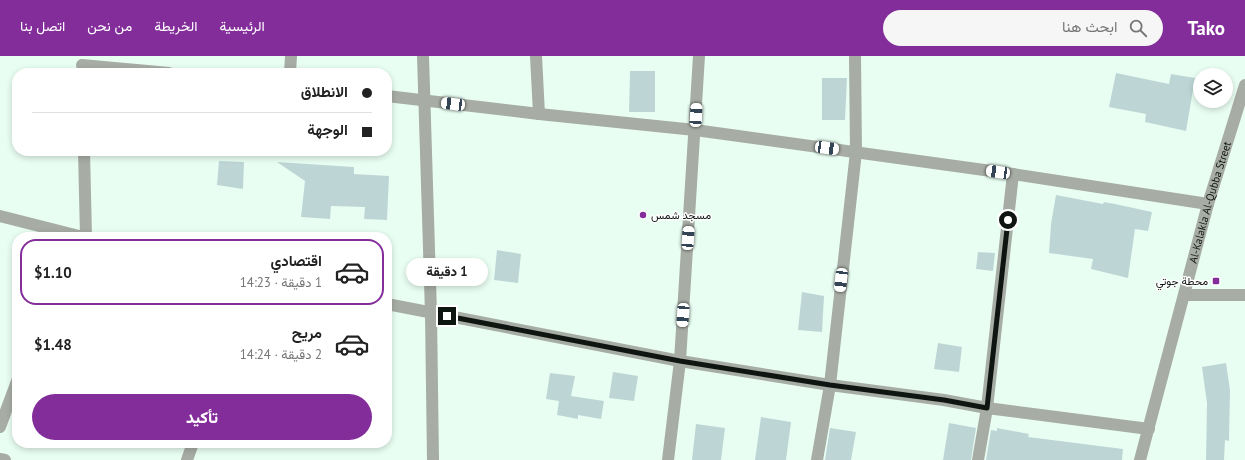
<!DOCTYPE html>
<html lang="ar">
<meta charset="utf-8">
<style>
body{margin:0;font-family:"PT Sans",Vazirmatn,sans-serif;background:#f6f6f6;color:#222;direction:rtl;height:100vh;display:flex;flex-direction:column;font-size:15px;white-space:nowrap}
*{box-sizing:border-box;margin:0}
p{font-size:13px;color:#767676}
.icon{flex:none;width:22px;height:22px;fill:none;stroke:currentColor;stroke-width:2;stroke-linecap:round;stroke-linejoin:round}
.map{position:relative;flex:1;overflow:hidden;direction:ltr}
.drawer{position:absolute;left:12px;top:176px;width:380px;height:216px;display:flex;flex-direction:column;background:#fff;border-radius:16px;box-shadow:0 2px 6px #0003;direction:rtl}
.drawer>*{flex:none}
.guide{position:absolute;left:12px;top:12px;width:380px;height:88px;border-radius:16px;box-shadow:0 2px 6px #0003;direction:rtl;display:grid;align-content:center;height:88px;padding:0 20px;background:#fff}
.buttons{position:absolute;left:1193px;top:12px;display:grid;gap:8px}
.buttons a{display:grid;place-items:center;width:40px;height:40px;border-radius:50%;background:#fff;box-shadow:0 2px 6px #0003;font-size:20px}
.end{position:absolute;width:18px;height:18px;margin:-9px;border:5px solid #0f1612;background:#fff;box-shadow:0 0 0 2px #fff}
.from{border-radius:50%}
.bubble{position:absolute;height:28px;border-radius:14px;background:#fff;box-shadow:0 2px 6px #0003;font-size:13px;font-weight:800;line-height:28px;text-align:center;direction:rtl}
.car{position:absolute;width:12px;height:24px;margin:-12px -6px;border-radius:5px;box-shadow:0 0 3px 1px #0007;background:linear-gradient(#fff 24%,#345 0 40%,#fff 0 76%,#345 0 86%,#fff 0)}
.guide b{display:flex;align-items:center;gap:14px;height:38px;font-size:15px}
.guide b+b{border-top:1px solid #e0e0e0}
.guide i{width:10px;height:10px;background:#222}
ul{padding:7px 0 0;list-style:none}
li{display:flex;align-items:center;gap:12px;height:66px;margin:0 8px 6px;padding:0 12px;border:2px solid transparent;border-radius:16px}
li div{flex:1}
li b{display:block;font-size:15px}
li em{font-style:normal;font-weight:800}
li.on{border-color:#832d9b}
li>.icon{width:36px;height:36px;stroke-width:1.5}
.cta{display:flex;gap:8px;margin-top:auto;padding:8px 20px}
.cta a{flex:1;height:46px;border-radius:24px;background:#832d9b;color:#fff;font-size:16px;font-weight:800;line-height:46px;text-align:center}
header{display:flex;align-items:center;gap:24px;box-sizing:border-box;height:56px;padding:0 20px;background:#832d9b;color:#fff}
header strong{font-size:19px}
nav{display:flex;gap:22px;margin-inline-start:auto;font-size:14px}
.search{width:280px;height:36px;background:#f6f6f6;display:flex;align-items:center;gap:10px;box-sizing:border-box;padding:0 14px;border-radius:22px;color:#767676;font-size:15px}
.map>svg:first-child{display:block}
.building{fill:#bdd6d5}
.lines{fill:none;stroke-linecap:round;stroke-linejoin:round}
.minor{stroke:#a7aca4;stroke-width:12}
.route{stroke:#0f1612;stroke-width:5}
.poi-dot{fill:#832d9b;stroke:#fff;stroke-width:1.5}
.labels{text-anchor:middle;stroke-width:3;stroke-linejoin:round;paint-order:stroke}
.street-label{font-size:11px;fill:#0f1612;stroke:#fff}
.poi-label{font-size:11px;fill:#0f1612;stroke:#fff;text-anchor:start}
</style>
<header>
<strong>Tako</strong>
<div class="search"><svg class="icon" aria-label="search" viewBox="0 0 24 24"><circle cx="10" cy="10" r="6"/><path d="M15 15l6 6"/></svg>ابحث هنا</div>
<nav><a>الرئيسية</a><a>الخريطة</a><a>من نحن</a><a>اتصل بنا</a></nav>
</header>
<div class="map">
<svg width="1245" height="404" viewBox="0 0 1245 404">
<rect width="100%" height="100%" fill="#e9fef3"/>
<g class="building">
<polygon points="630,15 655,15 655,56 629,56"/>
<polygon points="1116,17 1169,28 1171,18 1195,22 1186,75 1145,66 1146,58 1109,51"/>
<polygon points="822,22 847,22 845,64 822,64"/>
<polygon points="219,105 244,106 243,133 217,129"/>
<polygon points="277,106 354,111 354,118 389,120 387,164 364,163 365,151 331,150 330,163 301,161 305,125"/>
<polygon points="1056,139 1103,148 1104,146 1115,148 1152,156 1148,175 1135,173 1128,222 1091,213 1093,203 1049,197 1051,168"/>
<polygon points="497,194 521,198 518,227 494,224"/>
<polygon points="978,196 995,197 993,215 976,213"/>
<polygon points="802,236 824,240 822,276 798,274"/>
<polygon points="938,287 962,291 959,316 934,313"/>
<polygon points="1226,307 1230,334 1229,385 1225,384 1224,404 1206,404 1207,347 1202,311"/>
<polygon points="613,316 638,320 634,345 609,342"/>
<polygon points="550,317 575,320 571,340 604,345 601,363 578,359 578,363 557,359 559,345 546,343"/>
<polygon points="761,361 791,366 786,404 755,404"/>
<polygon points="949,367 976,372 971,404 943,404"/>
<polygon points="696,368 725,372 721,404 692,404"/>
<polygon points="830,372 856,376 851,404 825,404"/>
<polygon points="997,372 1029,378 1028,381 1123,393 1122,404 986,404 991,374 997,375"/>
</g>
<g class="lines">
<g class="minor">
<polyline points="423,0 431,257 433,404"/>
<polyline points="536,0 539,58"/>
<polyline points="82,9 169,17"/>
<polyline points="290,17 291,0"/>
<polyline points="387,40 539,58 695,74 1013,118 1208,148"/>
<polyline points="84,95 86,181"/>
<polyline points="0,160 83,181"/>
<polyline points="1185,239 1245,239"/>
<polyline points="387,248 680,305 830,329 944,344 987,352 1149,373"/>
<polyline points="0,371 17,325"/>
<polyline points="0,403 5,404"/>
<polyline points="187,404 193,387"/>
<polyline points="668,404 680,305 699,0"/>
<polyline points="817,404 830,329 856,96 855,0"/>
<polyline points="978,404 987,352 1013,118"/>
<path id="s1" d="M1140 404 1208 148 1245 29"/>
</g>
</g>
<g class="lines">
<polyline class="route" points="447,260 680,305 830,329 944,344 987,352 1008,164"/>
</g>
<g class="poi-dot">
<circle cx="643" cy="159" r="4"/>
<rect x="1212" y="221" width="8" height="8" rx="2"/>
</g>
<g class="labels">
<g class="street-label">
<text dy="4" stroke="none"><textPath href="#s1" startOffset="267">Al-Kalakla Al-Qubba Street</textPath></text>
</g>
<g class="poi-label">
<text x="651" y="163">مسجد شمس</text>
<text x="1208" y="229" text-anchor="end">محطة جوتي</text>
</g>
</g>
</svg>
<div class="buttons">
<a><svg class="icon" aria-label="layers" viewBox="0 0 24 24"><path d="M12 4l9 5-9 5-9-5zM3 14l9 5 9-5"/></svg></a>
</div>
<i class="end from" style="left:1008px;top:164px"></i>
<i class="end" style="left:447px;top:260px"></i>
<div class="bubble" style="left:406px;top:202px;width:82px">1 دقيقة</div>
<i class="car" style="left:453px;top:48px;rotate:277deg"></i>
<i class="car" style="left:696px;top:59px;rotate:3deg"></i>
<i class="car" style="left:827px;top:92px;rotate:98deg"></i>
<i class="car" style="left:998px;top:116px;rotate:278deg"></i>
<i class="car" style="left:688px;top:182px;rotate:4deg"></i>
<i class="car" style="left:841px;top:224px;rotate:187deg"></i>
<i class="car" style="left:683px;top:259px;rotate:184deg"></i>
<div class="guide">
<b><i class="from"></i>الانطلاق</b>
<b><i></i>الوجهة</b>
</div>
<section class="drawer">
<ul>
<li class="on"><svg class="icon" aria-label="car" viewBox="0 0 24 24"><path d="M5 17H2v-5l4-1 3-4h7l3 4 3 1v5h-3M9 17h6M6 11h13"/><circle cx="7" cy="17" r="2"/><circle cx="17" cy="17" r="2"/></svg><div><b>اقتصادي</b><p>1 دقيقة · 14:23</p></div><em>$1.10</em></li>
<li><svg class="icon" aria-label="car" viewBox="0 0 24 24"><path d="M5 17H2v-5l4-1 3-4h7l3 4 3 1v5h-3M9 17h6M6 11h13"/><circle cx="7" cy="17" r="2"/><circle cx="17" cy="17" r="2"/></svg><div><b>مريح</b><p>2 دقيقة · 14:24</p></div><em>$1.48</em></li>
</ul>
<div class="cta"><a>تأكيد</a></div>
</section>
</div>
